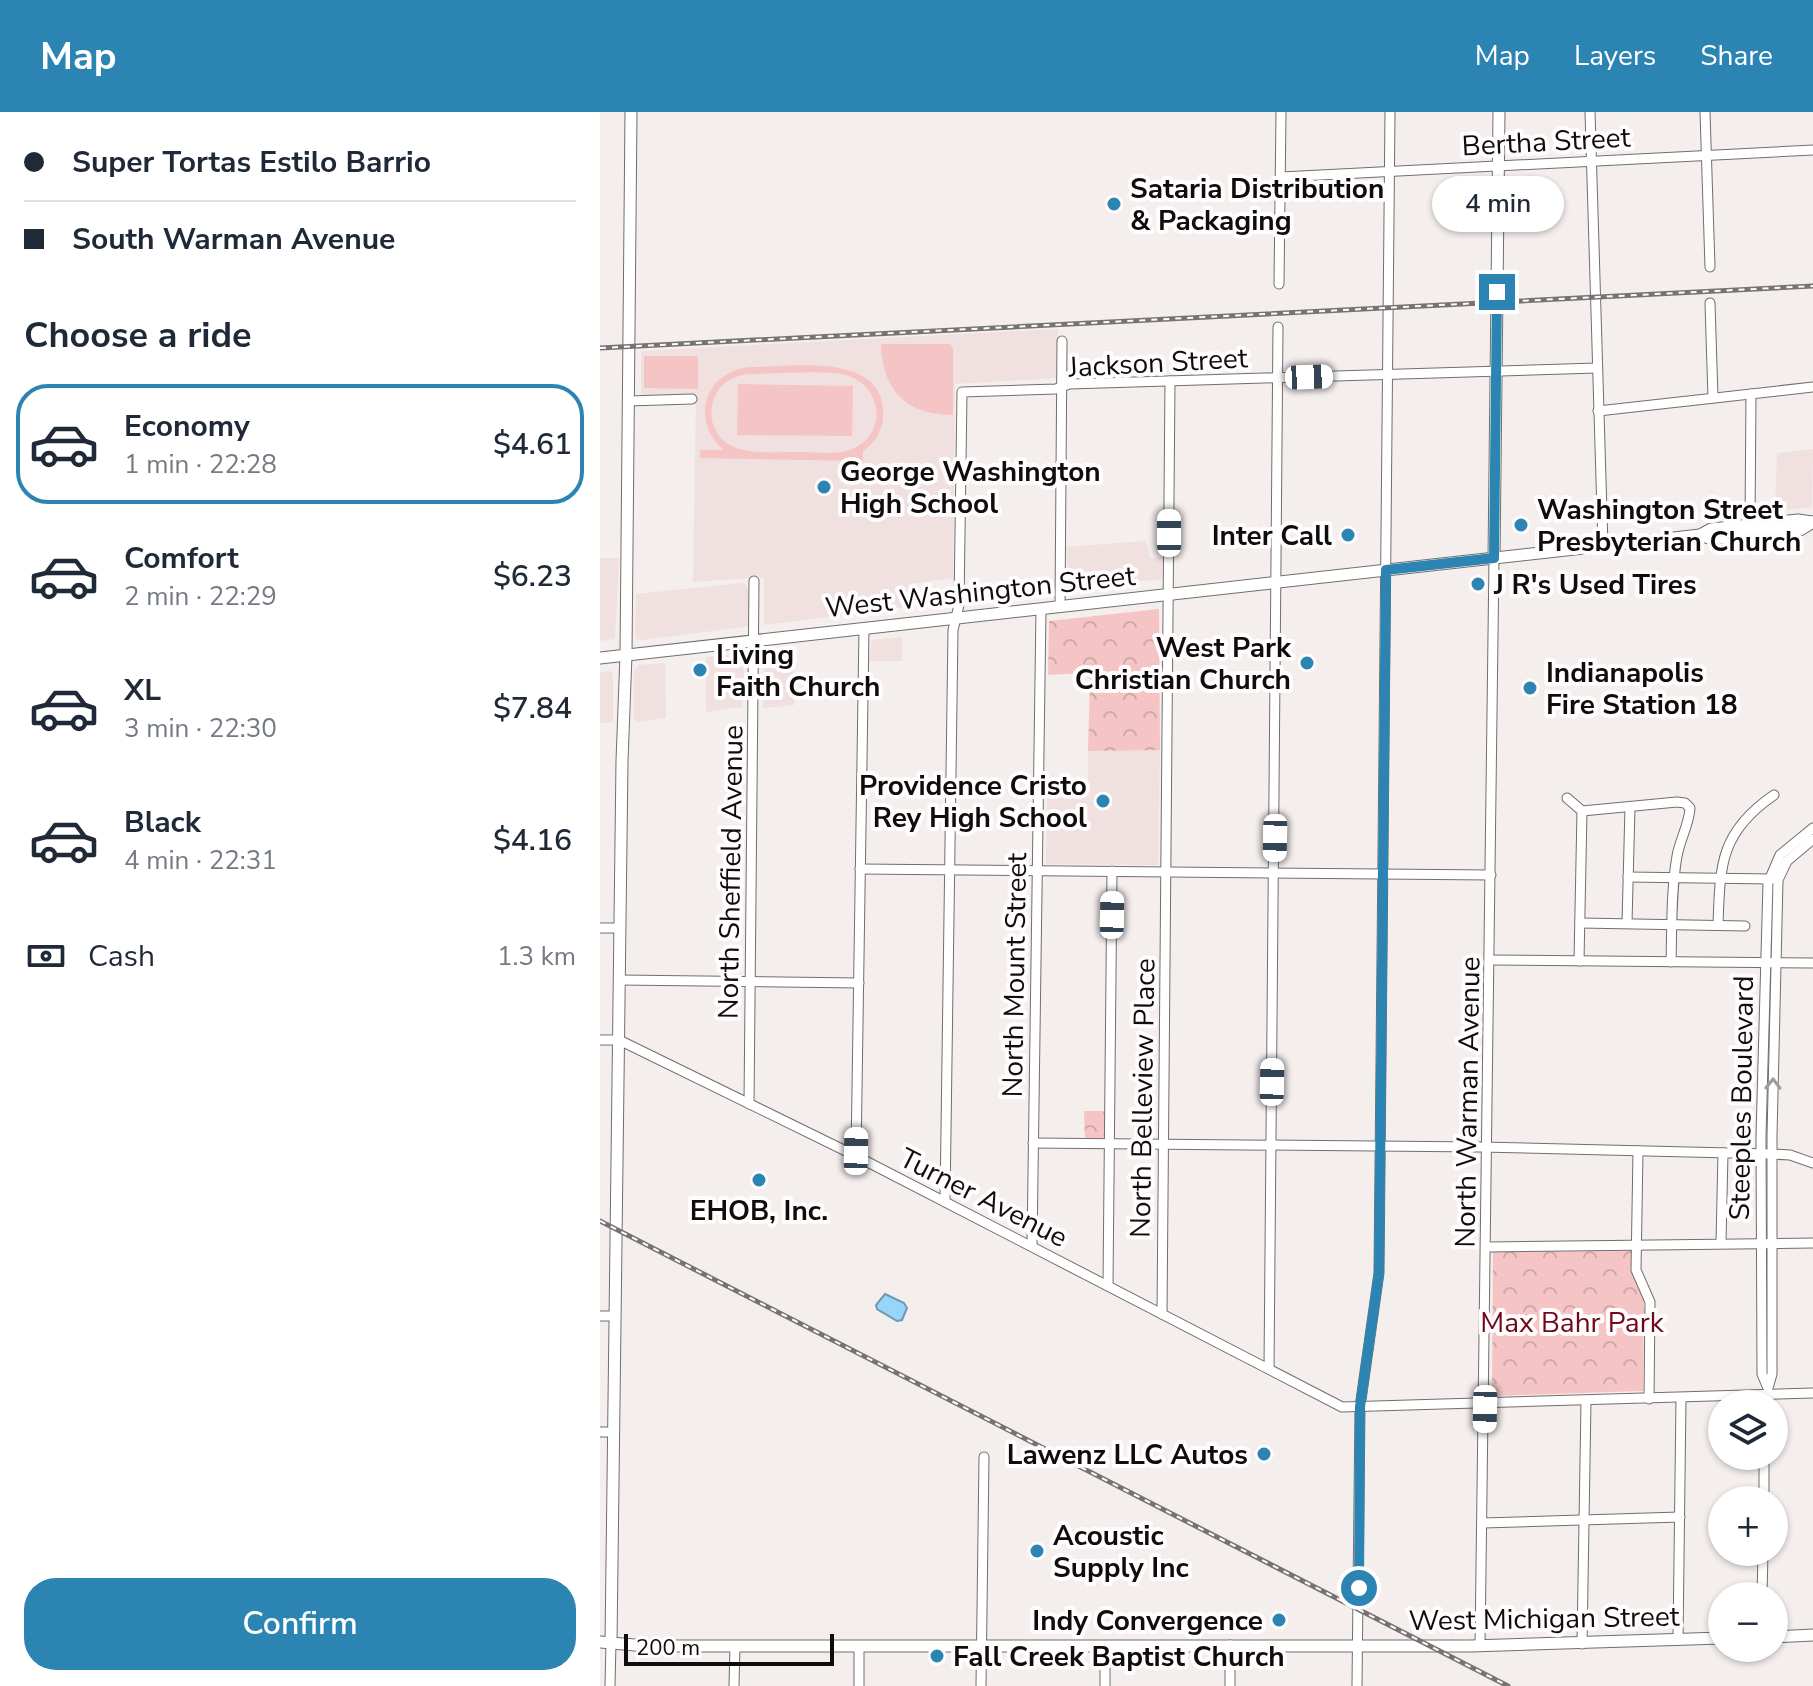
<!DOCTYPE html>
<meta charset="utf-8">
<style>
body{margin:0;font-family:"Nunito Sans",sans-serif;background:#f6f6f7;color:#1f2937;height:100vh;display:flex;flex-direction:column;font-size:30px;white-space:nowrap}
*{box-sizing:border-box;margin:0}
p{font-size:26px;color:#747a83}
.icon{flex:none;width:44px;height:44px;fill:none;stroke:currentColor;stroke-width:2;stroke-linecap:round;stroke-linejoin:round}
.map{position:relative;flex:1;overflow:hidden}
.details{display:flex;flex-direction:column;background:#fff;width:600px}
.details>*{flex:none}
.top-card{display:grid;align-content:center;height:176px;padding:0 24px;background:#fff}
.buttons{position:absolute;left:1108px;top:1278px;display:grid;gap:16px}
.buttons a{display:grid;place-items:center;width:80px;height:80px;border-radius:50%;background:#fff;box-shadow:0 2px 6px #0004;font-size:40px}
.scale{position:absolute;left:24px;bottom:20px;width:210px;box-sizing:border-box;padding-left:8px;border:4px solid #0e0c0c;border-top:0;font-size:22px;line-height:28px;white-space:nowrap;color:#0e0c0c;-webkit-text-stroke:6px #fefcfc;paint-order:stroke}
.end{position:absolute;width:36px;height:36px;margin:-18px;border:10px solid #2b84b2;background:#fff;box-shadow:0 0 0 4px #fff}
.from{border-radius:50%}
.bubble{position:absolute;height:56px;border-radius:28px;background:#fff;box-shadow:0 2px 6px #0004;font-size:26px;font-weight:600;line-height:56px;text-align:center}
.car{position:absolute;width:24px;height:48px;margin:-24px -12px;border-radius:10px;box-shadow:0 0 6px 2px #0007;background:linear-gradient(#fff 24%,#345 0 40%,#fff 0 76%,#345 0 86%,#fff 0)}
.top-card b{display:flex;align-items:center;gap:28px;height:76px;font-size:30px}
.top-card b+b{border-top:2px solid #e0e1e3}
.top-card i{width:20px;height:20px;background:#1f2937}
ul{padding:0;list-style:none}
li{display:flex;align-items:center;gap:24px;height:120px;margin:0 16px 12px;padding:0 8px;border:4px solid transparent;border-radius:32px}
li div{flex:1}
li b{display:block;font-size:30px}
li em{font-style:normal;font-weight:600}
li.selected{border-color:#2b84b2}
li>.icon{width:72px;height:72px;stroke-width:1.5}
h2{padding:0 24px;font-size:36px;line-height:96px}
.pay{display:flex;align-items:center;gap:20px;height:88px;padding:0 24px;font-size:30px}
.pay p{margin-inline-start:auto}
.action{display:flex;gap:16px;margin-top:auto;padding:16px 24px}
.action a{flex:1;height:92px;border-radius:32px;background:#2b84b2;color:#fff;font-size:32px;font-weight:600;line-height:92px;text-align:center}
header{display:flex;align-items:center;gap:48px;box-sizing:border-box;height:112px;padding:0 40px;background:#2b84b2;color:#fff}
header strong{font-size:38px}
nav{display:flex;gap:44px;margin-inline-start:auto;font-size:28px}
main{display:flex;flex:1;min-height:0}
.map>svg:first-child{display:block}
.built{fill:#f0e0e0}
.green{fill:#f5c5c5;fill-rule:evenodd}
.park{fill:url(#park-crowns)}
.water{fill:#98d5fb;stroke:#6f99b3;stroke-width:2}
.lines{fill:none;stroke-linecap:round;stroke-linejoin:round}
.minor-casing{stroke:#736d6d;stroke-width:11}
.major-casing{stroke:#736d6d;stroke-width:13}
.minor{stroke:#fff;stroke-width:9}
.major{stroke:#fff;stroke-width:11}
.rail-casing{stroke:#777373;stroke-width:5}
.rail{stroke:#fefcfc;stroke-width:2;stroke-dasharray:6;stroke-linecap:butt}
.oneway{stroke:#9f9e9e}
.route{stroke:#2b84b2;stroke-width:10}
.poi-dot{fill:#2b84b2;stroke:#fefcfc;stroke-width:3}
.labels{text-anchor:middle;stroke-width:8;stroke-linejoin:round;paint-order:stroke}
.street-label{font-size:28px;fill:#0e0c0c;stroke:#fefcfc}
.poi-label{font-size:28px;font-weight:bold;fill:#0e0c0c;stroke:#fefcfc;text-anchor:start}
.park-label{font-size:28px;fill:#6e091d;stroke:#fefcfc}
</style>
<header>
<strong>Map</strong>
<nav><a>Map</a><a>Layers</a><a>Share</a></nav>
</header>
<main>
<section class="details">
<div class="top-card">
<b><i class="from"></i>Super Tortas Estilo Barrio</b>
<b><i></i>South Warman Avenue</b>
</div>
<h2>Choose a ride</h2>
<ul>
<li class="selected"><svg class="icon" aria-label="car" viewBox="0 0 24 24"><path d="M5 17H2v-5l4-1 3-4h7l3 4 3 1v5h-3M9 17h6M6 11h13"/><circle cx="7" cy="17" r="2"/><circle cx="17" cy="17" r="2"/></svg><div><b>Economy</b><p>1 min · 22:28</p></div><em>$4.61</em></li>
<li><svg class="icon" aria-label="car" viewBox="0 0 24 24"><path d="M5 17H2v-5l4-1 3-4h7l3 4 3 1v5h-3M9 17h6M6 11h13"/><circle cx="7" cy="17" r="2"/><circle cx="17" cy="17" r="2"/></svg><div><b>Comfort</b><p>2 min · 22:29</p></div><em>$6.23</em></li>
<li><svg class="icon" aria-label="car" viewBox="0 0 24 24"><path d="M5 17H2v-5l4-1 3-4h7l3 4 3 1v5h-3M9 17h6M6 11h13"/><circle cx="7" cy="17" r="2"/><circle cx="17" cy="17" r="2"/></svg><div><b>XL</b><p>3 min · 22:30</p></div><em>$7.84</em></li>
<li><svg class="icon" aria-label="car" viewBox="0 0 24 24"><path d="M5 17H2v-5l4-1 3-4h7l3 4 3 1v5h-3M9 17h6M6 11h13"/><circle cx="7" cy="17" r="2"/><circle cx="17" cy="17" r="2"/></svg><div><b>Black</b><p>4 min · 22:31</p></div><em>$4.16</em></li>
</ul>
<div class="pay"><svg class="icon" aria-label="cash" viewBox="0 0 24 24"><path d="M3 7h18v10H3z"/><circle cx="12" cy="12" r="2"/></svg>Cash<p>1.3 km</p></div>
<div class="action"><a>Confirm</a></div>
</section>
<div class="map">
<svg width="1213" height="1574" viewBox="0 0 1213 1574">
<defs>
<pattern id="park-crowns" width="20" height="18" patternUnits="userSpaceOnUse" patternTransform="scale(2)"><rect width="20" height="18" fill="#f5c5c5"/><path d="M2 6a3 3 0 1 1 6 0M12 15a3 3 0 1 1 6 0" fill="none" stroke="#d1a8a8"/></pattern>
</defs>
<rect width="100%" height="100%" fill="#f4eeed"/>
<g class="built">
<polygon points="458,217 458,266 355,272 353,466 308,472 308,495 164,513 164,465 93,470 96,285 41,285 41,239"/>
<polygon points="1213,337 1212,395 1175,399 1177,341"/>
<polygon points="546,429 550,446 563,445 562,467 469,477 466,435"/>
<polygon points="19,446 15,527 0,529 0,446"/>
<polygon points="144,471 149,477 151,514 42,528 37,527 35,523 36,482"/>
<polygon points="302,525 302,549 269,549 272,528"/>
<polygon points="193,539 194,593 163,596 164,542"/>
<polygon points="140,542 144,551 142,595 106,600 106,545"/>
<polygon points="65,551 66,606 37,610 34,606 34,559 39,553"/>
<polygon points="11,559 13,564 13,610 0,611 0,560"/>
<polygon points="508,637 560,638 558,753 446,752 447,677 488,678 488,639"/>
</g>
<g class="green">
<path d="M281 232H350L353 236V303C306 303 282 278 281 232Z"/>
<polygon points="44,244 98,244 98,277 44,276"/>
<path d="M151 255C191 255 279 240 283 297 285 315 277 329 263 339V349L100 346V338H124C89 309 105 258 151 255ZM151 262C177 262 227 257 249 264 263 269 274 281 276 296 279 312 270 329 254 336 239 344 217 340 200 340 171 339 124 348 113 312 110 302 111 292 116 282 123 269 136 263 151 262Z"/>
<polygon points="138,272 253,274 252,324 137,323"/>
</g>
<g class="park">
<polygon points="559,497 560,638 488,639 490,567 483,561 448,563 449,509"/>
<polygon points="484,999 506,999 505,1026 485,1026"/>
<polygon points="1031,1139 1031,1158 1044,1186 1043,1279 892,1284 893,1140"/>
</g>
<polygon class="water" points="285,1182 304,1191 307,1196 302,1208 297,1209 277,1197 276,1193"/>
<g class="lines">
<g class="minor-casing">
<g id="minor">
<polyline points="990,0 1003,434"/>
<polyline points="1105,0 1110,155"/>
<polyline points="681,65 1213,38"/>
<polyline points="679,172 681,0"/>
<polyline points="1110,191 1113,286"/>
<polyline points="28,289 92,287"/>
<polyline points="998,299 1213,275"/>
<polyline points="1150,412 1151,282"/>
<polyline points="460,495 462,229"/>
<polyline points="967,686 982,699 979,849"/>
<path d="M982 699 1077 690 1085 691 1090 696C1089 713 1080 727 1077 744 1071 779 1072 815 1071 850"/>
<polyline points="260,757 891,763"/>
<polyline points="1028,765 1172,767"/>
<polyline points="980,811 1145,814"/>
<polyline points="1027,811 1030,695"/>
<path d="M1118 813C1120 753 1120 720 1174 683"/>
<polyline points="0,816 20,816"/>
<polyline points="891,848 1213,851"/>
<polyline points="20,868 259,871"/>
<polyline points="0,928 19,928 256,1044 742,1295 1213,1281"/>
<polyline points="149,992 154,469"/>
<polyline points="433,1031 880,1035 1171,1042 1190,1043 1213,1051"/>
<polyline points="1038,1039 1036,1158 1050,1190 1049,1287"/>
<polyline points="256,1044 264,516"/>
<polyline points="345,1090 353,518 359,493 362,280 456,277 469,272 997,256"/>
<polyline points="1121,1131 1123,1041"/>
<polyline points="432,1134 441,497"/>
<polyline points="887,1135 1213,1131"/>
<polyline points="508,1173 512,759"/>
<polyline points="562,1202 570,269"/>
<polyline points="0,1204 15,1204"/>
<polyline points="669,1257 678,215"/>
<polyline points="1167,1274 1162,1262 1161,1024 1168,771 1180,743 1213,716"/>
<polyline points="1168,1276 1172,1262 1172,1024 1178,768 1187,749 1213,727"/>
<polyline points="0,1320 13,1320"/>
<polyline points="1164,1388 1164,1344"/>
<polyline points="883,1411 1080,1405"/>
<polyline points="1162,1484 1163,1440"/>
<polyline points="1078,1528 1081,1286"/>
<polyline points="982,1532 986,1289"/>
<polyline points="880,1534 894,446"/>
<polyline points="10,1574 11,1531"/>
<polyline points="134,1574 135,1534"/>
<polyline points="259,1574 259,1535"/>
<polyline points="381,1574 384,1345"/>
<polyline points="505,1574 505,1536"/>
<polyline points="630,1574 630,1533"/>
<polyline points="757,1574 760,1295 779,1161 790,0"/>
</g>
</g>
<g class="major-casing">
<g id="major">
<polyline points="1100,423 1112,427 1200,418 1213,410"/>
<polyline points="894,446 899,0"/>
<polyline points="0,546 1100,423 1111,417 1198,408 1213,410"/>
<polyline points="1174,1525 1213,1523"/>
<polyline points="0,1530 46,1534 871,1534 1122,1526"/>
<polyline points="11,1531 22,649 26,543 31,0"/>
</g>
</g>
<use href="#minor" class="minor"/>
<use href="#major" class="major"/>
<g class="rail-casing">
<g id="rail">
<polyline points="0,236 1213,174"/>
<polyline points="0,1109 908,1574"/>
</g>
</g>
<use href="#rail" class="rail"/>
</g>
<defs><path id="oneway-chevron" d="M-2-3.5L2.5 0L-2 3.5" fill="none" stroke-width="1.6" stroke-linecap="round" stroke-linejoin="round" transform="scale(2)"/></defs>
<use class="oneway" href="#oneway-chevron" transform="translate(1173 972) rotate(-89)"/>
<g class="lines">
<polyline class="route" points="759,1476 760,1295 779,1161 786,458 894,446 897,180"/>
</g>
<g class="poi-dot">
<circle cx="514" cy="92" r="8"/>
<circle cx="224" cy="375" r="8"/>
<circle cx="921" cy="413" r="8"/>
<circle cx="748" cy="423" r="8"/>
<circle cx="878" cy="472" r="8"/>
<circle cx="707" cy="551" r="8"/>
<circle cx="100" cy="558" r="8"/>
<circle cx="930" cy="576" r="8"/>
<circle cx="503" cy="689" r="8"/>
<circle cx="159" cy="1068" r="8"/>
<circle cx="664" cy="1342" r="8"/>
<circle cx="437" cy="1439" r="8"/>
<circle cx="679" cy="1508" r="8"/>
<circle cx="337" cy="1544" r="8"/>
</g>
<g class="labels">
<g class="street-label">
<text transform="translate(946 29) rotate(-3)" y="10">Bertha Street</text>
<text transform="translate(558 250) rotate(-3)" y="10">Jackson Street</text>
<text transform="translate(380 479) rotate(-6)" y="10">West Washington Street</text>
<text transform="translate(130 760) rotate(-89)" y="10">North Sheffield Avenue</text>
<text transform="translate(414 863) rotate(-89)" y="10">North Mount Street</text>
<text transform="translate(542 986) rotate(-89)" y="10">North Belleview Place</text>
<text transform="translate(1141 986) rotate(-89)" y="10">Steeples Boulevard</text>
<text transform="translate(867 990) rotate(-89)" y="10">North Warman Avenue</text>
<text transform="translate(384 1085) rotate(27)" y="10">Turner Avenue</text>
<text transform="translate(944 1506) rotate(-1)" y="10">West Michigan Street</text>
</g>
<g class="poi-label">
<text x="530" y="86">Sataria Distribution<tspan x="530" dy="32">&amp; Packaging</tspan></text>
<text x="240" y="369">George Washington<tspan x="240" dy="32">High School</tspan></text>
<text x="937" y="407">Washington Street<tspan x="937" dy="32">Presbyterian Church</tspan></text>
<text x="732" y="433" text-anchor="end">Inter Call</text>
<text x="894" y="482">J R's Used Tires</text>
<text x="691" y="545" text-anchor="end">West Park<tspan x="691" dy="32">Christian Church</tspan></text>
<text x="116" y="552">Living<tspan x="116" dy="32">Faith Church</tspan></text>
<text x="946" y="570">Indianapolis<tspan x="946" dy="32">Fire Station 18</tspan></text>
<text x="487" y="683" text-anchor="end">Providence Cristo<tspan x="487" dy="32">Rey High School</tspan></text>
<text x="159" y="1108" text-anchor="middle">EHOB, Inc.</text>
<text x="648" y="1352" text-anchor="end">Lawenz LLC Autos</text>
<text x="453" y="1433">Acoustic<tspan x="453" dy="32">Supply Inc</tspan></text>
<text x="663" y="1518" text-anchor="end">Indy Convergence</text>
<text x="353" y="1554">Fall Creek Baptist Church</text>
</g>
<g class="park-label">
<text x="972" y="1220">Max Bahr Park</text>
</g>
</g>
</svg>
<div class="buttons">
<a><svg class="icon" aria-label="layers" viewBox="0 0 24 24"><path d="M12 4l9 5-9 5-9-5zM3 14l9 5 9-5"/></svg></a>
<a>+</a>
<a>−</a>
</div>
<div class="scale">200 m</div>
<i class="end from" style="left:759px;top:1476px"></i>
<i class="end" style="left:897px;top:180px"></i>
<div class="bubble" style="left:832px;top:64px;width:132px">4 min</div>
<i class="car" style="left:709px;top:265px;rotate:88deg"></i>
<i class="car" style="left:569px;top:421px;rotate:0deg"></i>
<i class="car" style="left:675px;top:726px;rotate:181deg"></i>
<i class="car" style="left:512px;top:803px;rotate:1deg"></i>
<i class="car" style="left:672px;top:970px;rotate:1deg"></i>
<i class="car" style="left:256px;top:1039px;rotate:1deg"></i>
<i class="car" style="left:885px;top:1297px;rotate:181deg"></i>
</div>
</main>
